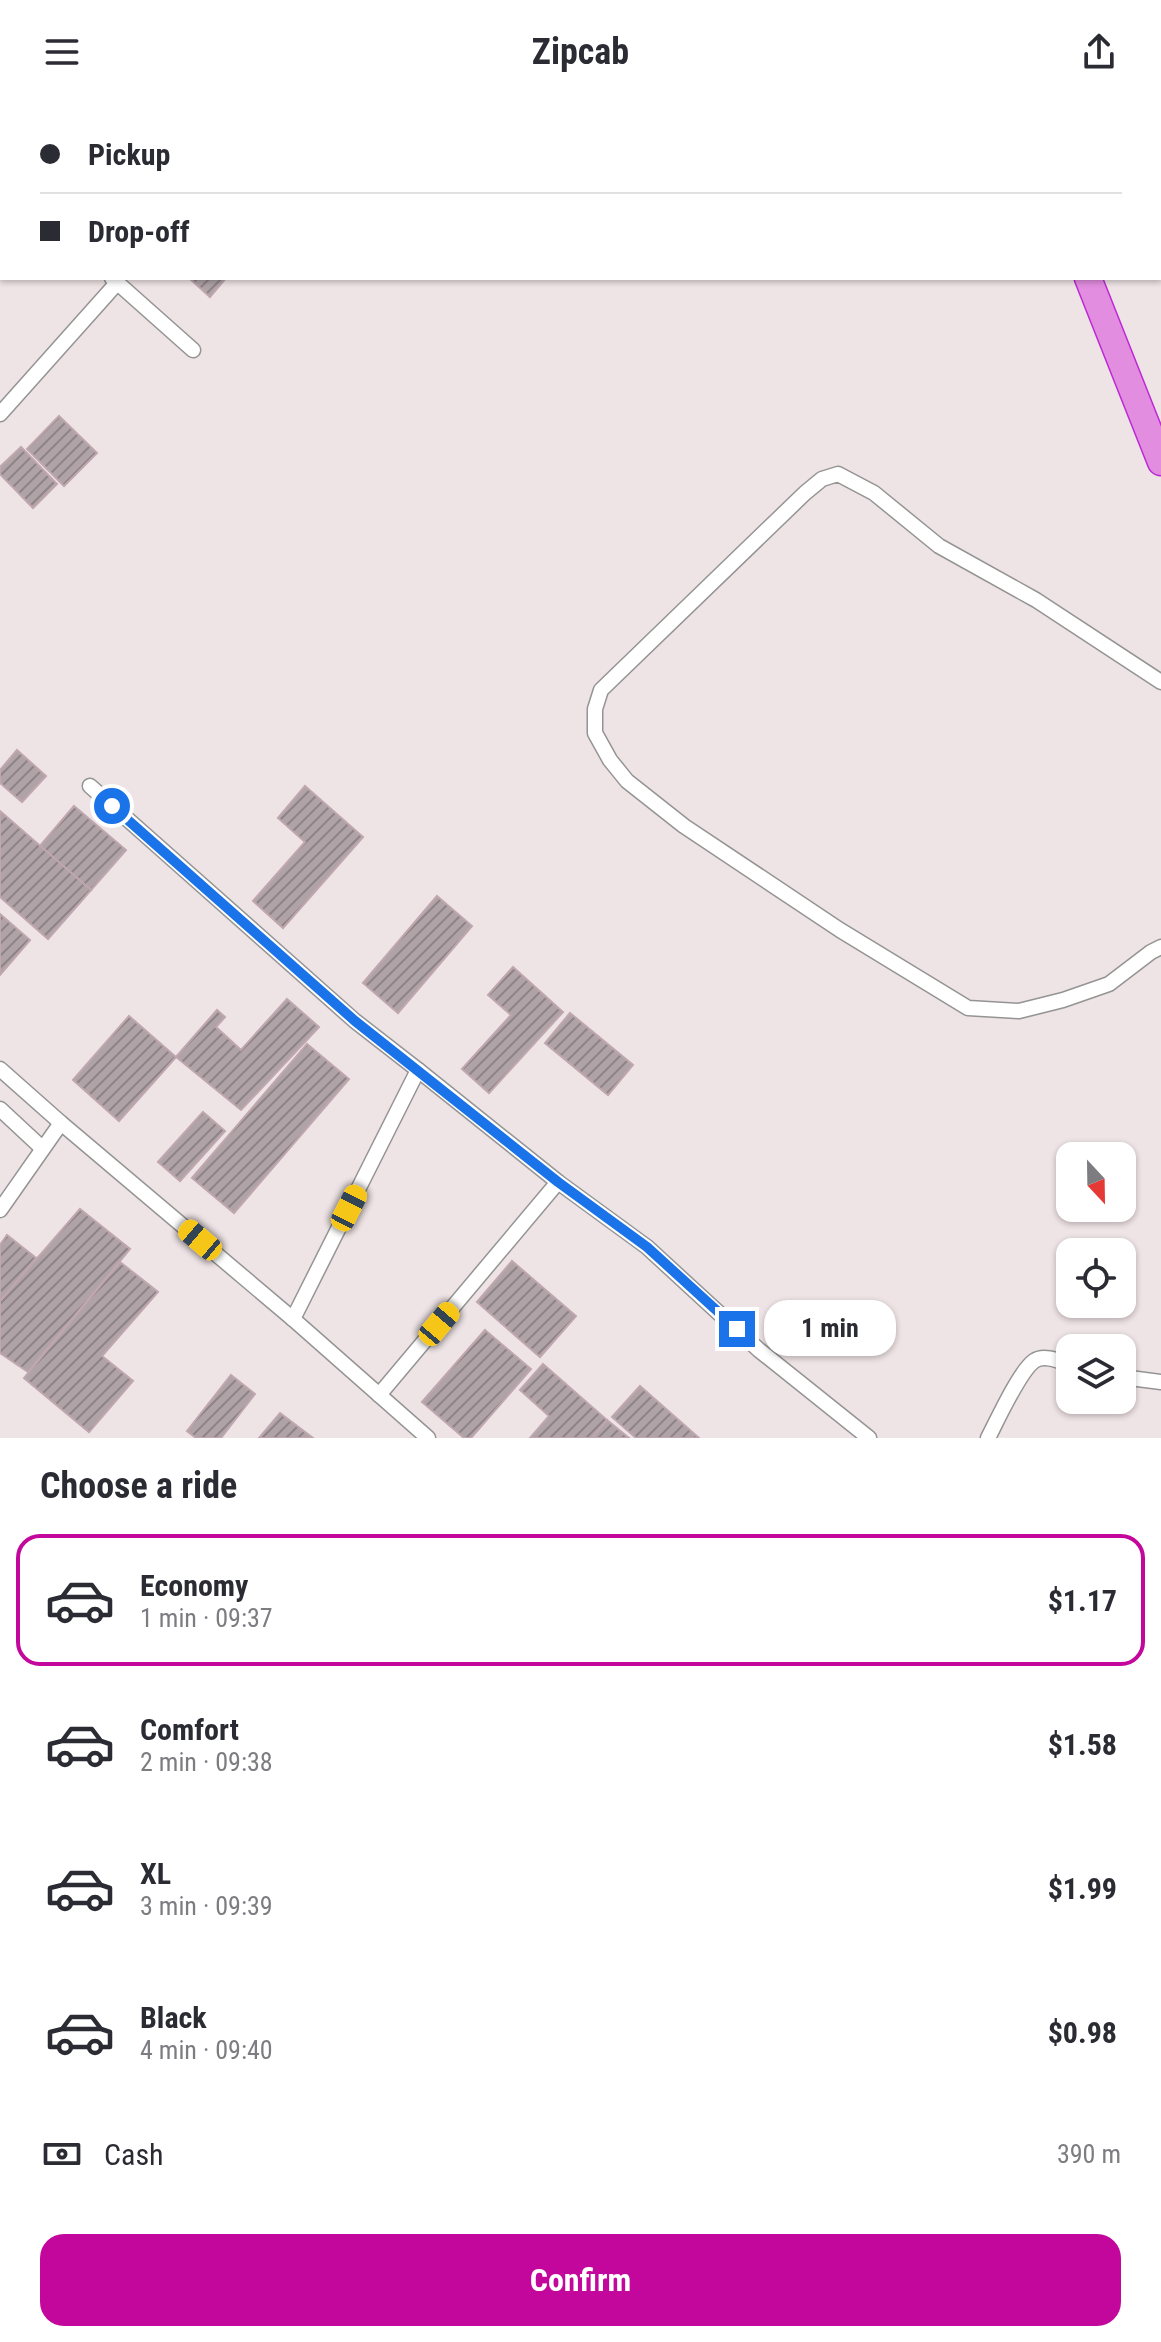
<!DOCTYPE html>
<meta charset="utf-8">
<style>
body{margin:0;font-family:"Roboto Condensed",sans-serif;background:#f2f2f3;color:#2b2b33;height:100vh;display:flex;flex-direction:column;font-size:30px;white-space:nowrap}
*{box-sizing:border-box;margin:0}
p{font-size:26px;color:#7c7c81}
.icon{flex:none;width:44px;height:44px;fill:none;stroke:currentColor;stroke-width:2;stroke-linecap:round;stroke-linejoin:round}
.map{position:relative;height:1334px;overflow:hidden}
.sheet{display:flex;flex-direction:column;background:#fff;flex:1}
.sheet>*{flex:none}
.banner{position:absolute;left:0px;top:0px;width:1162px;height:176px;box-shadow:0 2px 6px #0004;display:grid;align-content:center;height:176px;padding:0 40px;background:#fff}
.needle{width:52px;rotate:158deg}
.controls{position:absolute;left:1056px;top:1038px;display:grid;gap:16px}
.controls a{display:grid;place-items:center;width:80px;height:80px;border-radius:16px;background:#fff;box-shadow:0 2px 6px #0004;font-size:40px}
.end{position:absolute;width:36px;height:36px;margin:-18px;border:10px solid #1a73e8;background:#fff;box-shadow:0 0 0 4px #fff}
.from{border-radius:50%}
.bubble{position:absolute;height:56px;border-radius:24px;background:#fff;box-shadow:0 2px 6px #0004;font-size:26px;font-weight:700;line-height:56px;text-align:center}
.car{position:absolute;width:24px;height:48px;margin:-24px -12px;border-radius:10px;box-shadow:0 0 6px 2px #0007;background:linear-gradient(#f5c518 24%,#345 0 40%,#f5c518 0 76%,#345 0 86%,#f5c518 0)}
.banner b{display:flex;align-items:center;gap:28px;height:76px;font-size:30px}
.banner b+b{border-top:2px solid #e1e1e2}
.banner i{width:20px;height:20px;background:#2b2b33}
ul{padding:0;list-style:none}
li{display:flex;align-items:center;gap:24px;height:132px;margin:0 16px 12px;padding:0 24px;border:4px solid transparent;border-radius:24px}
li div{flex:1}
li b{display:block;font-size:30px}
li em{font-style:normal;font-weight:700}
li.current{border-color:#c3079c}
li>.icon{width:72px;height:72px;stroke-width:1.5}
h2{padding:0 40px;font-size:36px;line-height:96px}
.pay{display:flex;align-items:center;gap:20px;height:88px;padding:0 40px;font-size:30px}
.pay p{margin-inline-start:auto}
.action{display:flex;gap:16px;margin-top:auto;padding:16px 40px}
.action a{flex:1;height:92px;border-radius:24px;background:#c3079c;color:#fff;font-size:32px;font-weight:700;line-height:92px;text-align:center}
header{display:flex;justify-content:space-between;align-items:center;height:104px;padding:0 40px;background:#fff;font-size:36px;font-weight:700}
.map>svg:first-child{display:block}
.building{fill:url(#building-hatch);stroke:#bfa6af;stroke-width:2}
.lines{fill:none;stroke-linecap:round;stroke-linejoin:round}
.street-casing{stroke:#949494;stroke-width:17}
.highway-casing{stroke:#bb2ad2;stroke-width:29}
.street{stroke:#fff;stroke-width:14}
.highway{stroke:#e38de1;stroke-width:26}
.route{stroke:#1a73e8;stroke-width:10}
</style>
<header><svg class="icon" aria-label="menu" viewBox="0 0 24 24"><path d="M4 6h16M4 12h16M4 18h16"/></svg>Zipcab<svg class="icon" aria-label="share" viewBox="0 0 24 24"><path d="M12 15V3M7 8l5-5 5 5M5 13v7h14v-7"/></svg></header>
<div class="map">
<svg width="1161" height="1334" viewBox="0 0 1161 1334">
<defs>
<pattern id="building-hatch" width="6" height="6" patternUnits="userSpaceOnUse" patternTransform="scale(2)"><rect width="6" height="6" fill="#afa3a7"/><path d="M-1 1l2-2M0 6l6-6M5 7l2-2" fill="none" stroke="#8e8487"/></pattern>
</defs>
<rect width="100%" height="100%" fill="#eee3e5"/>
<g class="building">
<polygon points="189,174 226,174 210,193"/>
<polygon points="59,312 97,349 64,382 27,345"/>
<polygon points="21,343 57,380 33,404 0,370 0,363"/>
<polygon points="17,646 46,672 22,698 0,679 0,666"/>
<polygon points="305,682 363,733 283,824 253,797 305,738 278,714"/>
<polygon points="74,702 126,746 91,786 40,742"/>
<polygon points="0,707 91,786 48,835 0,793"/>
<polygon points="437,792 472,822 398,909 363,879"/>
<polygon points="0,810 30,836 0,871"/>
<polygon points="513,863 563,908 489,989 462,965 511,911 488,891"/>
<polygon points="287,895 319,923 241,1006 176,953 217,906 225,913 216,923 241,946"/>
<polygon points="570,909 633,961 608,991 545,939"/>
<polygon points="129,912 176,953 119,1017 73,976"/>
<polygon points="307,940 349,975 234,1109 192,1074"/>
<polygon points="203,1008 225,1027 180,1077 158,1058"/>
<polygon points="80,1105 130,1145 28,1268 0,1249 0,1197"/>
<polygon points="7,1131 36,1154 0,1197 0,1141"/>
<polygon points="512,1157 576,1212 540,1253 477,1198"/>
<polygon points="120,1158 158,1188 102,1252 133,1277 89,1328 24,1274"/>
<polygon points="485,1226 531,1265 471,1334 464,1334 422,1298"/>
<polygon points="543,1260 607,1316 592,1334 530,1334 549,1312 520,1286"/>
<polygon points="231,1271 255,1290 221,1334 196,1334 187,1327"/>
<polygon points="640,1282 699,1334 636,1334 612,1313"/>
<polygon points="280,1309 313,1334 259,1334"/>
<polygon points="607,1316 629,1334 592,1334"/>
</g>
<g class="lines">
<g class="street-casing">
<g id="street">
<polyline points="0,74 2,76"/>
<polyline points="112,174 193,246"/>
<polyline points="0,310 117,179"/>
<polyline points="1161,578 1036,496 939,442 874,389 838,370 822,375 805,389 601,586 595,605 595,629 610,656 627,677 684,722 840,826 968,904 1019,907 1063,896 1109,880 1151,848 1161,843"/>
<polyline points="90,682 355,917 418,966 293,1215"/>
<polyline points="0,965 61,1019 293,1215 428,1334"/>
<polyline points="418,966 558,1078 647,1143 759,1246 869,1334"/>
<polyline points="0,1005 42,1044"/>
<polyline points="0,1106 61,1019"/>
<polyline points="1122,1273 1161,1278"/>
<polyline points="379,1291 558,1078"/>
<path d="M988 1334C997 1317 1019 1268 1034 1257 1044 1250 1059 1257 1070 1261"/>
</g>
</g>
<g class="highway-casing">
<g id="highway">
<polyline points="1020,0 1021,2"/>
<polyline points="1116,0 1117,2"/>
<polyline points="1160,112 1161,115"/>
<polyline points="1088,174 1161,358"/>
</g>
</g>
<use href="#street" class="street"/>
<use href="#highway" class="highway"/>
</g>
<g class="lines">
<polyline class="route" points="112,702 355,917 558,1078 647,1143 737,1225"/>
</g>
</svg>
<div class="controls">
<a><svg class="needle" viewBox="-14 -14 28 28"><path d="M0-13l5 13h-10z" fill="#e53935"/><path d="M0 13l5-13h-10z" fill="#7c7c81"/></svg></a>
<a><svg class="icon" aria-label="locate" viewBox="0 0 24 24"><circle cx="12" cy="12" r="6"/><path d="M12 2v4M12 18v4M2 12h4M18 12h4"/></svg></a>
<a><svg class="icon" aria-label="layers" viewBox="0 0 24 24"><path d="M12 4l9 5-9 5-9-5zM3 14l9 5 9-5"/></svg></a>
</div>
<i class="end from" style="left:112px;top:702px"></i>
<i class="end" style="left:737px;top:1225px"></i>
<div class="bubble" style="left:764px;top:1196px;width:132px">1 min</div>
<i class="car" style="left:349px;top:1104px;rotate:27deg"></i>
<i class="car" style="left:200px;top:1136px;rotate:310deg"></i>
<i class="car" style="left:439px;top:1220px;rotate:40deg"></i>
<div class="banner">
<b><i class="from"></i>Pickup</b>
<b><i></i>Drop-off</b>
</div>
</div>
<section class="sheet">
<h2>Choose a ride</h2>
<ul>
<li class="current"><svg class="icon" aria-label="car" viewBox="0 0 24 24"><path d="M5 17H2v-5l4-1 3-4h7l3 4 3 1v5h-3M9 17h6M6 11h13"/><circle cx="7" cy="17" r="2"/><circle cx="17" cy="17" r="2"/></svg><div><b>Economy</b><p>1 min · 09:37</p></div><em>$1.17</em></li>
<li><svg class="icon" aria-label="car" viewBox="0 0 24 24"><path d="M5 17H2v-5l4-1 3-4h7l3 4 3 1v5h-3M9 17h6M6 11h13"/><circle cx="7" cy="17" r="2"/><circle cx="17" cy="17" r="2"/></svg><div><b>Comfort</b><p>2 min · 09:38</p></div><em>$1.58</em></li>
<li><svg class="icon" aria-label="car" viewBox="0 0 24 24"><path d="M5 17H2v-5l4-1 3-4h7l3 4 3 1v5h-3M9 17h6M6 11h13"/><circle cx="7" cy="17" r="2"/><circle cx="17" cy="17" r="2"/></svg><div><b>XL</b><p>3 min · 09:39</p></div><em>$1.99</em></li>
<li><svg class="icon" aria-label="car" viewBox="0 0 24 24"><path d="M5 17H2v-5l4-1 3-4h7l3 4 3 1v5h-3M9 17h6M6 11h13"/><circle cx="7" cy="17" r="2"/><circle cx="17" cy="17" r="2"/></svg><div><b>Black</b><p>4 min · 09:40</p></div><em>$0.98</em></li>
</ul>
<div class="pay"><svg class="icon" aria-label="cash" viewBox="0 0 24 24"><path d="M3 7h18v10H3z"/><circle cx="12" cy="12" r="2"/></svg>Cash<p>390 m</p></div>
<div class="action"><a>Confirm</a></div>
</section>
